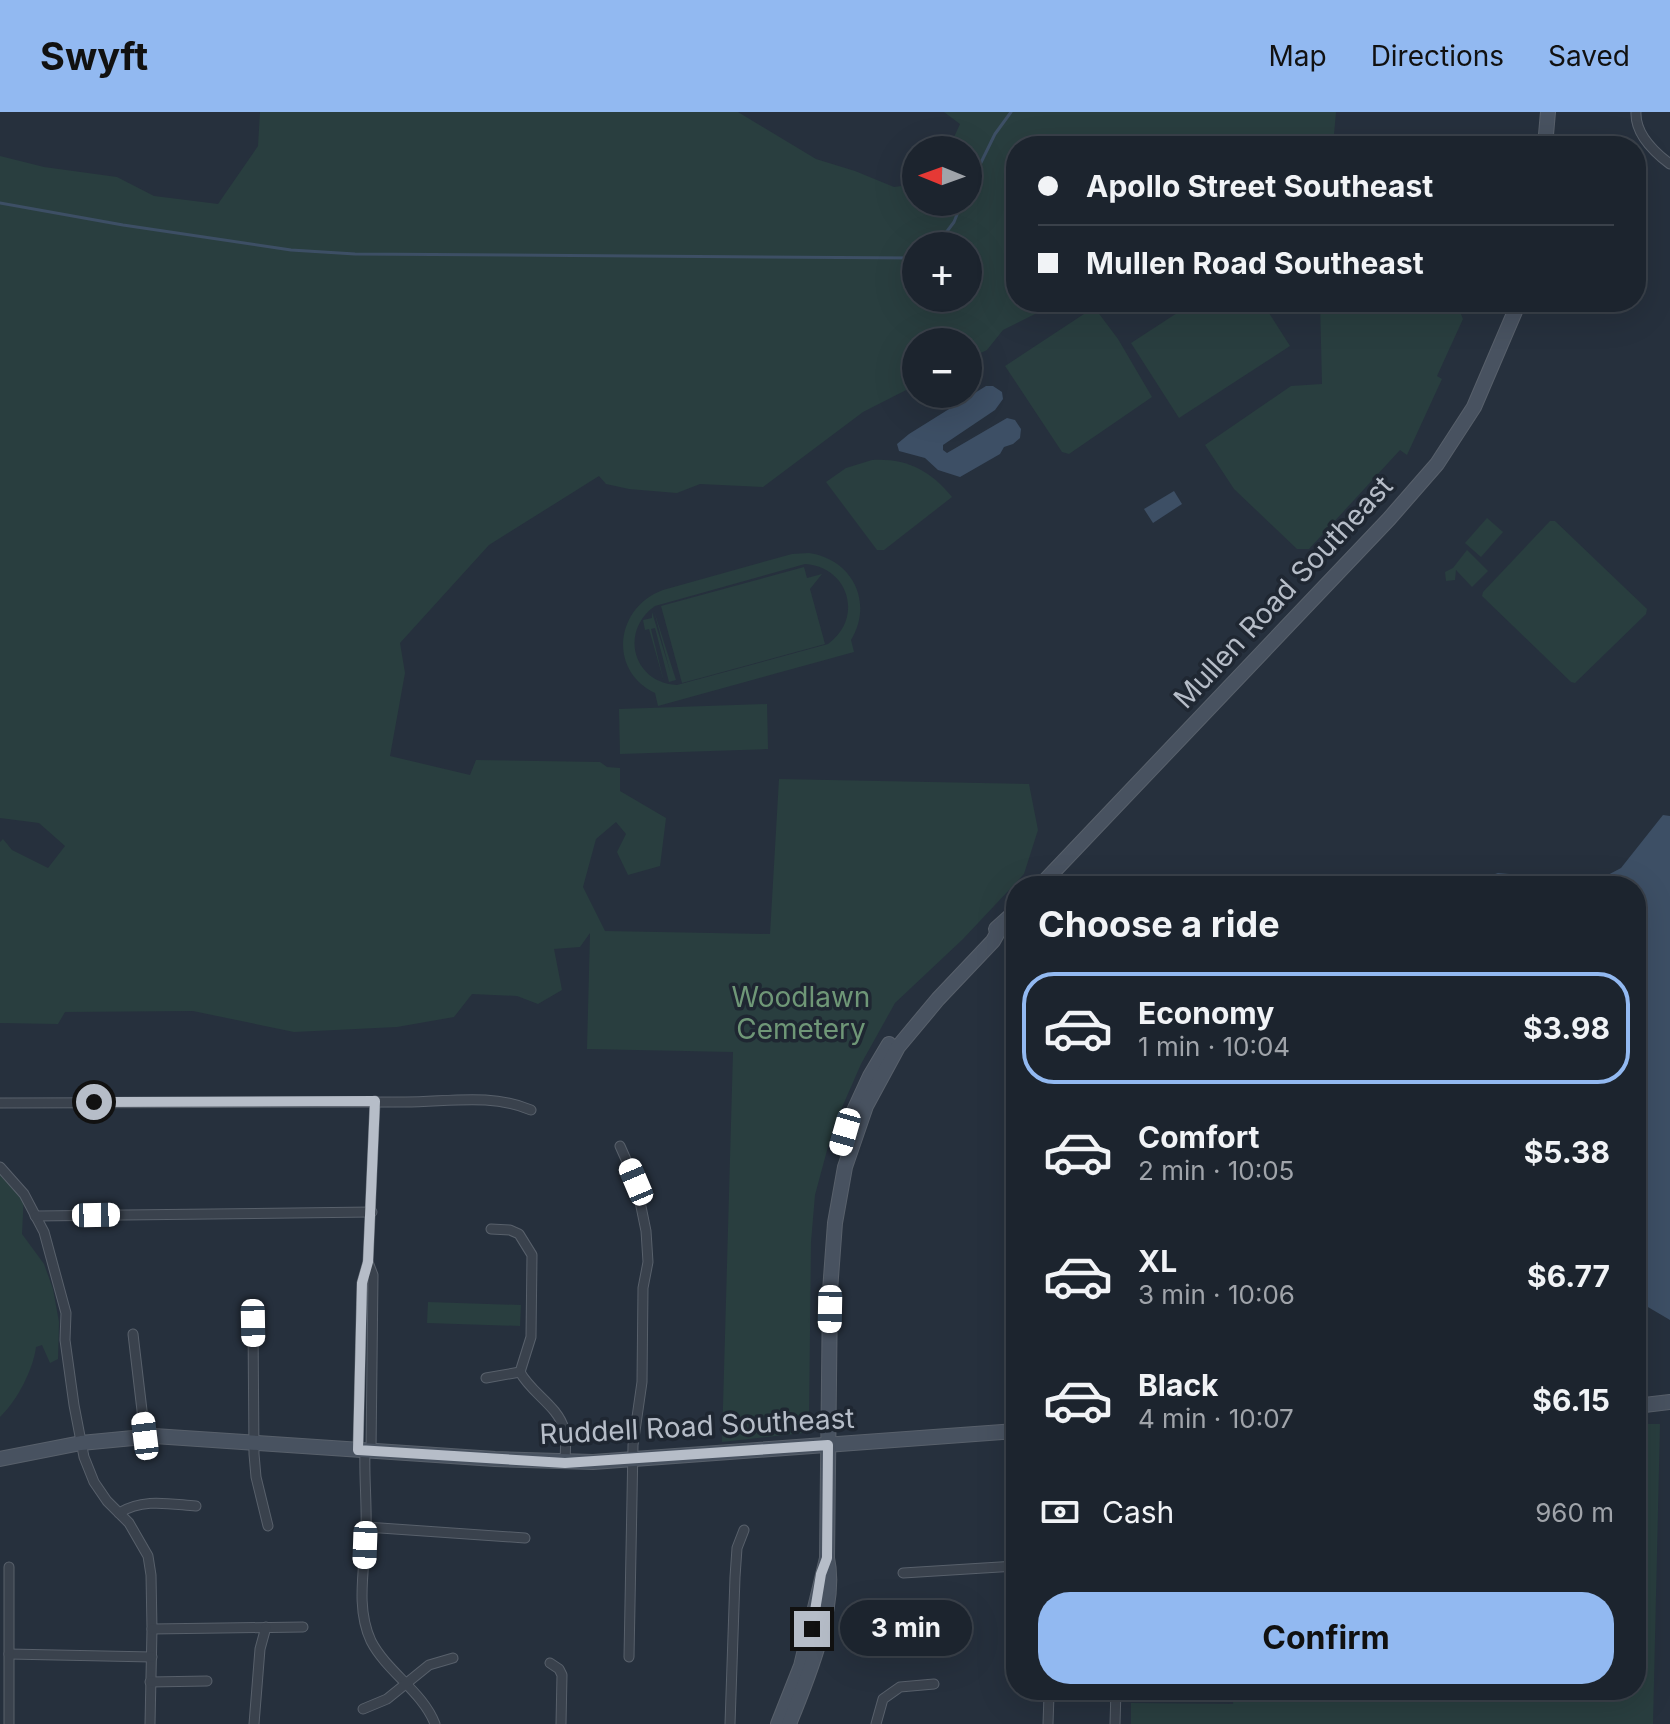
<!DOCTYPE html>
<meta charset="utf-8">
<style>
body{margin:0;font-family:Inter,sans-serif;background:#29303a;color:#f1f3f6;height:100vh;display:flex;flex-direction:column;font-size:30px;white-space:nowrap}
*{box-sizing:border-box;margin:0}
p{font-size:26px;color:#a0a4aa}
.icon{flex:none;width:44px;height:44px;fill:none;stroke:currentColor;stroke-width:2;stroke-linecap:round;stroke-linejoin:round}
.map{position:relative;flex:1;overflow:hidden}
.panel{position:absolute;left:1006px;top:764px;width:640px;height:824px;display:flex;flex-direction:column;background:#1c242e;border-radius:32px;box-shadow:0 8px 32px #0002,0 0 0 2px #3a414a}
.panel>*{flex:none}
.guide{position:absolute;left:1006px;top:24px;width:640px;height:176px;border-radius:32px;box-shadow:0 8px 32px #0002,0 0 0 2px #3a414a;display:grid;align-content:center;height:176px;padding:0 32px;background:#1c242e}
.needle{width:52px;rotate:271deg}
.controls{position:absolute;left:902px;top:24px;display:grid;gap:16px}
.controls a{display:grid;place-items:center;width:80px;height:80px;border-radius:50%;background:#1c242e;box-shadow:0 8px 32px #0002,0 0 0 2px #3a414a;font-size:40px}
.end{position:absolute;width:36px;height:36px;margin:-18px;border:10px solid #b6bdc8;background:#111;box-shadow:0 0 0 4px #111}
.from{border-radius:50%}
.bubble{position:absolute;height:56px;border-radius:28px;background:#1c242e;box-shadow:0 8px 32px #0002,0 0 0 2px #3a414a;font-size:26px;font-weight:700;line-height:56px;text-align:center}
.car{position:absolute;width:24px;height:48px;margin:-24px -12px;border-radius:10px;box-shadow:0 0 6px 2px #0007;background:linear-gradient(#fff 24%,#345 0 40%,#fff 0 76%,#345 0 86%,#fff 0)}
.guide b{display:flex;align-items:center;gap:28px;height:76px;font-size:30px}
.guide b+b{border-top:2px solid #3a414a}
.guide i{width:20px;height:20px;background:#f1f3f6}
ul{padding:0;list-style:none}
li{display:flex;align-items:center;gap:24px;height:112px;margin:0 16px 12px;padding:0 16px;border:4px solid transparent;border-radius:32px}
li div{flex:1}
li b{display:block;font-size:30px}
li em{font-style:normal;font-weight:700}
li.selected{border-color:#92b9f1}
li>.icon{width:72px;height:72px;stroke-width:1.5}
h2{padding:0 32px;font-size:36px;line-height:96px}
.pay{display:flex;align-items:center;gap:20px;height:88px;padding:0 32px;font-size:30px}
.pay p{margin-inline-start:auto}
.primary-button{display:flex;gap:16px;margin-top:auto;padding:16px 32px}
.primary-button a{flex:1;height:92px;border-radius:32px;background:#92b9f1;color:#111;font-size:32px;font-weight:700;line-height:92px;text-align:center}
header{display:flex;align-items:center;gap:48px;box-sizing:border-box;height:112px;padding:0 40px;background:#92b9f1;color:#111}
header strong{font-size:38px}
nav{display:flex;gap:44px;margin-inline-start:auto;font-size:28px}
.map>svg:first-child{display:block}
.green{fill:#293e3f;fill-rule:evenodd}
.water{fill:#3d4f65}
.lines{fill:none;stroke-linecap:round;stroke-linejoin:round}
.stream{stroke:#3d4f65;stroke-width:3}
.street-casing{stroke:#58606b;stroke-width:11}
.secondary-casing{stroke:#58606b;stroke-width:16}
.street{stroke:#3a424d;stroke-width:9}
.secondary{stroke:#485260;stroke-width:14}
.route{stroke:#b6bdc8;stroke-width:10}
.labels{text-anchor:middle;stroke-width:7;stroke-linejoin:round;paint-order:stroke}
.street-label{font-size:28px;fill:#b6bdc8;stroke:#1f2732}
.park-label{font-size:28px;fill:#6f9777;stroke:#1f2732}
</style>
<header>
<strong>Swyft</strong>
<nav><a>Map</a><a>Directions</a><a>Saved</a></nav>
</header>
<div class="map">
<svg width="1670" height="1612" viewBox="0 0 1670 1612">
<rect width="100%" height="100%" fill="#26303d"/>
<g class="green">
<path d="M260 0H738L816 47 855 59 894 75 916 72V90H968V38H948L960 12 944 0H1336L1333 34H1016V190H1059L1003 218 987 238 968 247V230H916V273L863 300 763 375 700 372 677 381 629 377 606 372 599 364 489 433 400 531 405 561 390 644 470 663 476 648 600 650 607 655 620 656V679L666 706 660 754 628 763 617 740 626 722 616 710 596 727 583 775 605 819 770 822 779 667 1029 672 1038 718 1024 762 963 827 895 891 861 952 833 1016 815 1083 811 1130 809 1308 808 1317 803 1321 722 1330 733 940 587 937 590 821 580 835 554 837 562 878 538 892 517 884 472 882 454 905 397 915 294 920 193 899 65 900 58 912 0 911V730L3 727 12 738 48 756 65 734 39 711 0 706V44L44 55 117 65 154 84 218 92 258 34ZM968 134V186H916V134Z"/>
<polygon points="1194,190 1262,190 1290,234 1179,306 1131,231"/>
<polygon points="1320,190 1443,190 1459,197 1463,207 1437,264 1442,267 1407,343 1400,338 1309,437 1297,437 1234,377 1205,333 1291,274 1322,272"/>
<polygon points="1090,198 1097,199 1118,227 1152,285 1069,342 1062,340 1005,254"/>
<path d="M872 348C906 346 930 358 952 385L884 438H877L826 370 846 356Z"/>
<polygon points="1487,406 1503,420 1481,445 1465,431"/>
<polygon points="1550,409 1555,409 1647,497 1646,502 1575,571 1571,570 1482,484 1483,480"/>
<polygon points="1467,438 1488,459 1472,475 1456,458 1455,468 1446,469 1445,460 1453,456"/>
<path d="M809 441C852 447 874 490 851 528L854 540 658 594 655 581C607 558 616 495 663 478L792 442ZM805 452C849 455 864 506 828 532L677 573C633 571 619 519 655 494Z"/>
<polygon points="804,455 807,466 822,462 810,477 825,532 682,571 661,494"/>
<polygon points="654,499 676,568 669,570 655,516 651,517 664,570 649,517 645,518 643,508 652,506 652,500 670,559"/>
<polygon points="767,592 768,637 620,642 619,597"/>
<path d="M0 1055 24 1082 22 1122 44 1152 53 1177 59 1210 58 1247 50 1251 42 1233 36 1235C33 1258 17 1289 0 1305Z"/>
<polygon points="428,1190 521,1193 520,1214 427,1211"/>
<polygon points="1636,1312 1660,1312 1653,1612 1131,1612 1131,1591 1233,1592 1234,1578 1636,1578"/>
</g>
<g class="water">
<polygon points="986,274 993,274 1002,280 1003,287 995,298 943,333 943,338 947,341 1007,306 1015,308 1021,317 1020,326 1013,332 1004,335 1000,342 960,365 938,358 925,346 899,339 897,332 909,322"/>
<polygon points="1174,379 1182,392 1153,411 1144,397"/>
<polygon points="1663,703 1670,704 1670,1208 1636,1188 1636,774 1587,774 1621,756"/>
<polygon points="1498,761 1532,764 1571,774 1460,774"/>
</g>
<g class="lines">
<g class="stream">
<polyline points="968,77 995,22 1011,0"/>
<polyline points="0,91 123,113 291,138 355,142 916,146"/>
<polyline points="936,134 954,110 962,90"/>
</g>
<g class="street-casing">
<g id="street">
<path d="M1636 0C1635 21 1654 40 1670 52"/>
<path d="M0 991C135 991 270 990 405 990 448 990 491 981 531 998"/>
<polyline points="1016,1027 1012,1235 1016,1251"/>
<polyline points="620,1034 636,1070 646,1119 648,1150 643,1176 642,1270 633,1333 629,1545"/>
<polyline points="0,1055 24,1082 44,1120 66,1201 65,1228 74,1293 84,1345 94,1370 107,1389 129,1411 148,1444 151,1463 152,1517 150,1612"/>
<polyline points="35,1104 372,1100"/>
<path d="M491 1117 510 1118 519 1122 532 1143 531 1225 520 1260C531 1281 558 1294 564 1317 567 1327 565 1340 565 1351"/>
<polyline points="368,1150 375,989"/>
<polyline points="253,1211 254,1342 256,1365 268,1414"/>
<polyline points="133,1222 145,1324"/>
<polyline points="486,1266 520,1260"/>
<polyline points="358,1338 362,1171 368,1150 373,1163 371,1339"/>
<path d="M365 1338C364 1365 367 1392 366 1419 365 1455 355 1495 371 1529 387 1560 423 1580 435 1612"/>
<path d="M119 1401C143 1386 169 1392 196 1394"/>
<polyline points="366,1415 525,1426"/>
<polyline points="903,1461 1016,1454"/>
<polyline points="152,1517 303,1515"/>
<polyline points="9,1542 152,1545"/>
<polyline points="550,1551 559,1557 562,1563 561,1612"/>
<polyline points="150,1570 207,1569"/>
<polyline points="1046,1578 1049,1583 1048,1612"/>
<polyline points="363,1597 387,1587 429,1553 453,1546"/>
<polyline points="9,1612 9,1455"/>
<polyline points="254,1612 260,1537 266,1515"/>
<polyline points="730,1612 735,1465 737,1436 744,1418"/>
<polyline points="876,1612 883,1587 900,1575 934,1572"/>
<polyline points="1115,1612 1116,1578"/>
</g>
</g>
<g class="secondary-casing">
<g id="secondary">
<polyline points="1545,34 1548,0"/>
<polyline points="1040,774 1389,407 1437,352 1474,295 1519,190"/>
<polyline points="996,817 1016,799"/>
<polyline points="846,1016 870,964 889,932"/>
<polyline points="1636,1294 1670,1290"/>
<polyline points="0,1347 81,1331 154,1324 495,1347 593,1350 1016,1319"/>
<polyline points="778,1612 801,1554 827,1446 830,1179 835,1111 845,1055 866,994 898,935 938,887 993,829 1002,813"/>
<path d="M789 1612C807 1568 838 1493 827 1446"/>
</g>
</g>
<use href="#street" class="street"/>
<use href="#secondary" class="secondary"/>
</g>
<g class="lines">
<polyline class="route" points="94,990 375,989 368,1150 362,1171 358,1338 565,1351 828,1333 827,1446 821,1462 812,1517"/>
</g>
<g class="labels">
<g class="street-label">
<text transform="translate(1283 480) rotate(-47)" y="10">Mullen Road Southeast</text>
<text transform="translate(697 1314) rotate(-3)" y="10">Ruddell Road Southeast</text>
</g>
<g class="park-label">
<text x="801" y="895">Woodlawn<tspan x="801" dy="32">Cemetery</tspan></text>
</g>
</g>
</svg>
<div class="controls">
<a><svg class="needle" viewBox="-14 -14 28 28"><path d="M0-13l5 13h-10z" fill="#e53935"/><path d="M0 13l5-13h-10z" fill="#a0a4aa"/></svg></a>
<a>+</a>
<a>−</a>
</div>
<i class="end from" style="left:94px;top:990px"></i>
<i class="end" style="left:812px;top:1517px"></i>
<div class="bubble" style="left:840px;top:1488px;width:132px">3 min</div>
<i class="car" style="left:845px;top:1020px;rotate:196deg"></i>
<i class="car" style="left:636px;top:1070px;rotate:337deg"></i>
<i class="car" style="left:96px;top:1103px;rotate:89deg"></i>
<i class="car" style="left:830px;top:1197px;rotate:181deg"></i>
<i class="car" style="left:253px;top:1211px;rotate:179deg"></i>
<i class="car" style="left:145px;top:1324px;rotate:353deg"></i>
<i class="car" style="left:365px;top:1433px;rotate:182deg"></i>
<div class="guide">
<b><i class="from"></i>Apollo Street Southeast</b>
<b><i></i>Mullen Road Southeast</b>
</div>
<section class="panel">
<h2>Choose a ride</h2>
<ul>
<li class="selected"><svg class="icon" aria-label="car" viewBox="0 0 24 24"><path d="M5 17H2v-5l4-1 3-4h7l3 4 3 1v5h-3M9 17h6M6 11h13"/><circle cx="7" cy="17" r="2"/><circle cx="17" cy="17" r="2"/></svg><div><b>Economy</b><p>1 min · 10:04</p></div><em>$3.98</em></li>
<li><svg class="icon" aria-label="car" viewBox="0 0 24 24"><path d="M5 17H2v-5l4-1 3-4h7l3 4 3 1v5h-3M9 17h6M6 11h13"/><circle cx="7" cy="17" r="2"/><circle cx="17" cy="17" r="2"/></svg><div><b>Comfort</b><p>2 min · 10:05</p></div><em>$5.38</em></li>
<li><svg class="icon" aria-label="car" viewBox="0 0 24 24"><path d="M5 17H2v-5l4-1 3-4h7l3 4 3 1v5h-3M9 17h6M6 11h13"/><circle cx="7" cy="17" r="2"/><circle cx="17" cy="17" r="2"/></svg><div><b>XL</b><p>3 min · 10:06</p></div><em>$6.77</em></li>
<li><svg class="icon" aria-label="car" viewBox="0 0 24 24"><path d="M5 17H2v-5l4-1 3-4h7l3 4 3 1v5h-3M9 17h6M6 11h13"/><circle cx="7" cy="17" r="2"/><circle cx="17" cy="17" r="2"/></svg><div><b>Black</b><p>4 min · 10:07</p></div><em>$6.15</em></li>
</ul>
<div class="pay"><svg class="icon" aria-label="cash" viewBox="0 0 24 24"><path d="M3 7h18v10H3z"/><circle cx="12" cy="12" r="2"/></svg>Cash<p>960 m</p></div>
<div class="primary-button"><a>Confirm</a></div>
</section>
</div>
